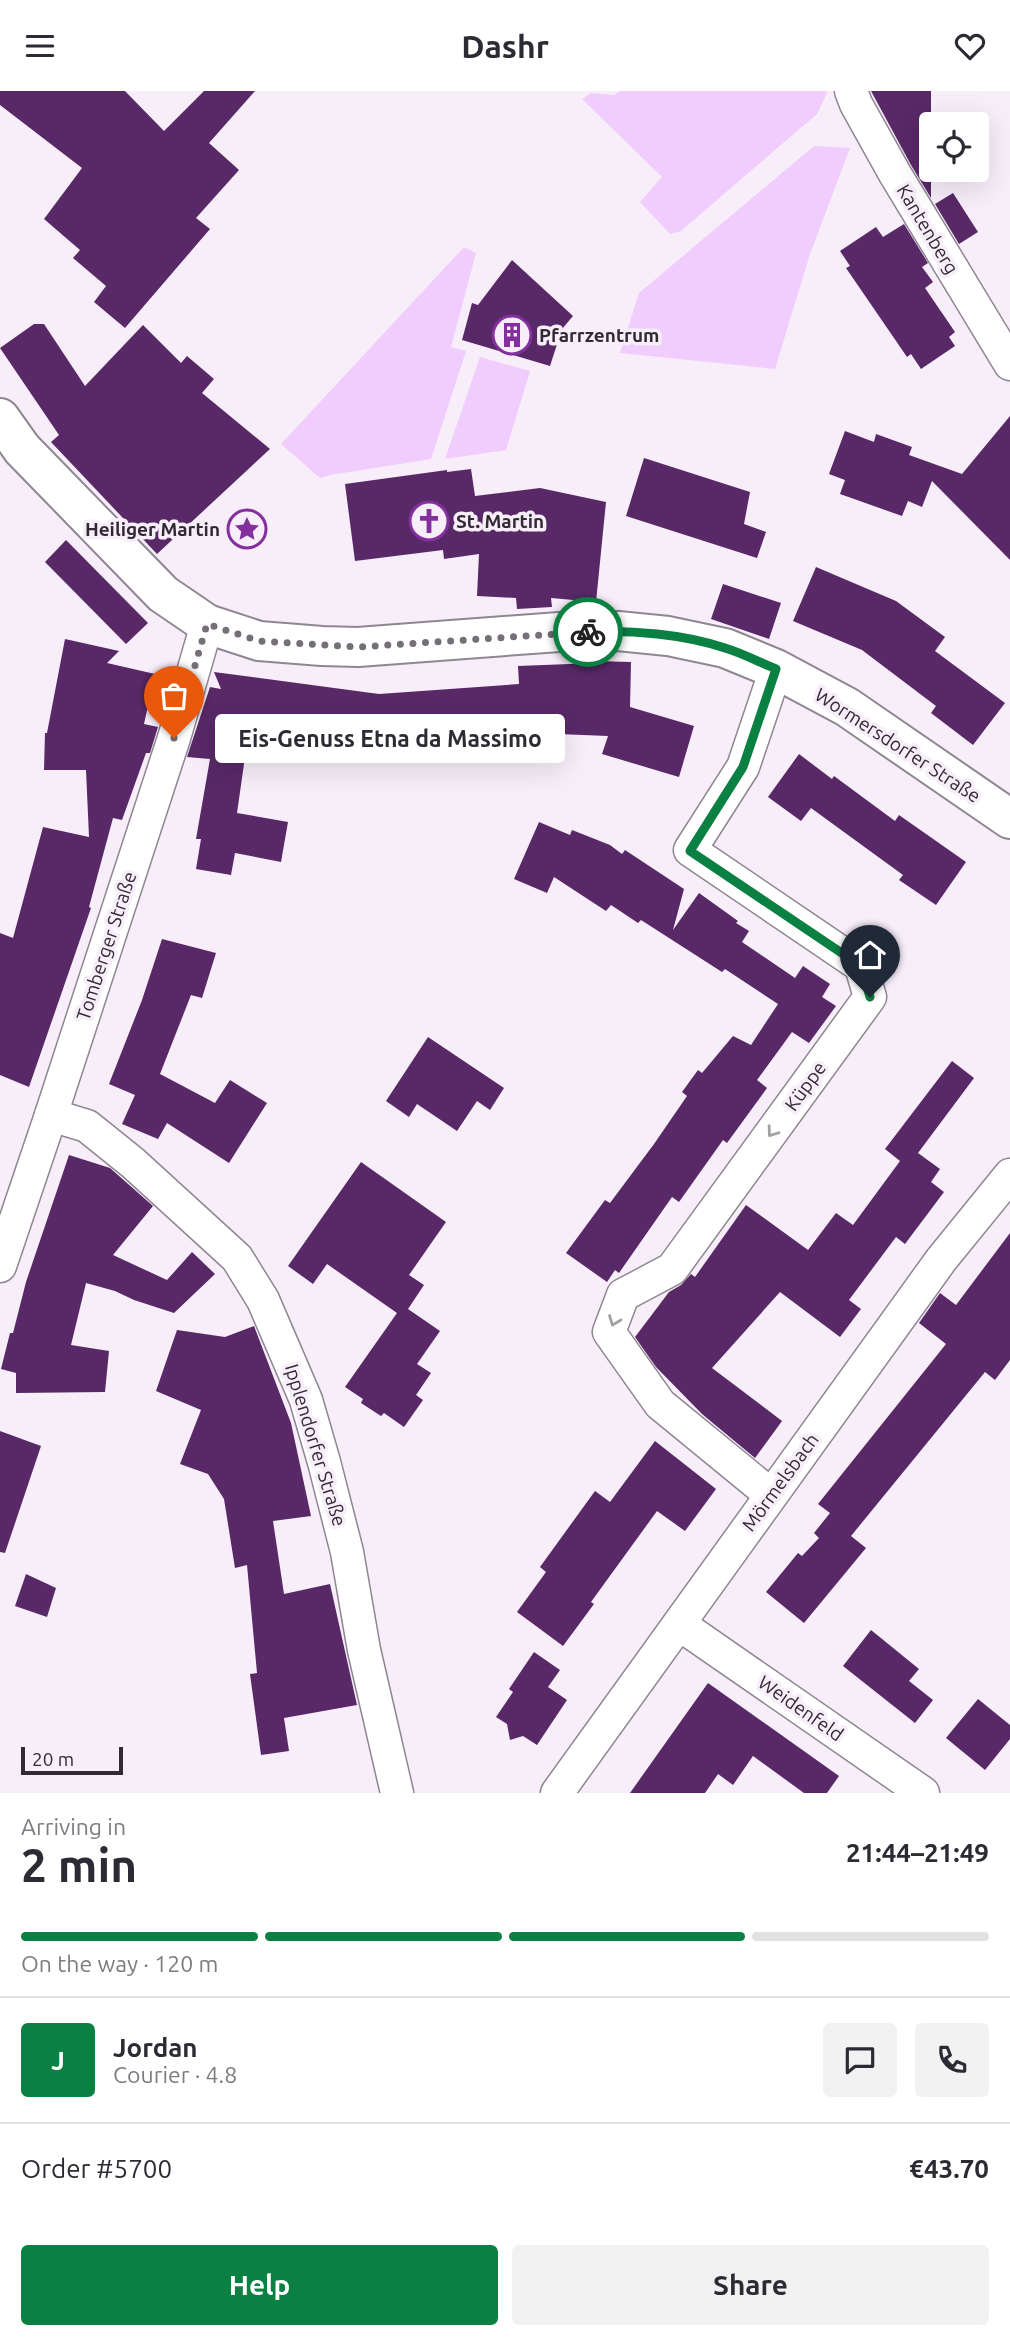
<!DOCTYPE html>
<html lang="en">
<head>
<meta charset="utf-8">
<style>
	body { margin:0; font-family:Ubuntu,sans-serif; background:#f2f2f3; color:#2b2b33; height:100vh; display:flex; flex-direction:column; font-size:26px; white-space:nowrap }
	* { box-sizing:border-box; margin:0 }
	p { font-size:23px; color:#7c7c81 }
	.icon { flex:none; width:38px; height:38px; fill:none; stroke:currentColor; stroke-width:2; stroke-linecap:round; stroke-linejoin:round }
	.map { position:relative; height:1702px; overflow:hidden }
	.drawer { display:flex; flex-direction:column; background:#fff; flex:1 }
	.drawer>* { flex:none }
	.fabs { position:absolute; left:919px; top:21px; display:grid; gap:14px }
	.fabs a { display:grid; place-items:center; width:70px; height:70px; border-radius:7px; background:#fff; box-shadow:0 7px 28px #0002; font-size:35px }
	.scale { position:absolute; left:21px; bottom:18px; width:102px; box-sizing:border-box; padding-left:7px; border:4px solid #2f2b30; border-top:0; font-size:19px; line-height:24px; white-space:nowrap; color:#2f2b30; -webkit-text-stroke:5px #f7eefa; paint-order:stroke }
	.pin { position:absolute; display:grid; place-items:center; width:60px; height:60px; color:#fff; margin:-72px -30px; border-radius:50% 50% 50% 0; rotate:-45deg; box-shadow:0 0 7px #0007 }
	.pin .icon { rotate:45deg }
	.courier { position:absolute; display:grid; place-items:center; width:70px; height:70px; margin:-35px; border:5px solid #0b8043; border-radius:50%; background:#fff; color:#222; box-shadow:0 2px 9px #0007 }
	.bubble { position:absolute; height:49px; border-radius:7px; background:#fff; box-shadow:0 7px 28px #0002; font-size:23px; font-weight:700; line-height:49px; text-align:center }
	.head em { font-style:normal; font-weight:700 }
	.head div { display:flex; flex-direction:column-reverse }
	.head { display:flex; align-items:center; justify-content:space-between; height:119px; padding:0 21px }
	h1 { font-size:46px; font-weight:700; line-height:52px }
	.bar { display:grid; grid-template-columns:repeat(4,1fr); gap:10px 7px; align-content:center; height:84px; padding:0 21px }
	.bar i { height:9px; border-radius:5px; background:#e1e1e2 }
	.bar .current { background:#0b8043 }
	.bar p { grid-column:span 4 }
	.line { display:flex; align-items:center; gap:18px; padding:0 21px; border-top:2px solid #e1e1e2 }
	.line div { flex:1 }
	.round { display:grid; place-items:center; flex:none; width:74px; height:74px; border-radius:7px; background:#f2f2f3 }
	.cta { display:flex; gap:14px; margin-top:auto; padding:14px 21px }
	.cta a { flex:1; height:80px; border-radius:7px; background:#0b8043; color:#fff; font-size:28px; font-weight:700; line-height:80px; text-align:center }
	.cta a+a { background:#f2f2f3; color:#2b2b33 }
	header { display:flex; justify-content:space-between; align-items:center; height:91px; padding:0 21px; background:#fff; font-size:32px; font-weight:700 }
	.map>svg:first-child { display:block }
	.green { fill:#f1cdfd }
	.building { fill:#582867 }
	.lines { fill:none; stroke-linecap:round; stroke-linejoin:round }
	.street-casing { stroke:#8e8691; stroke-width:35 }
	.secondary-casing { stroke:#8e8691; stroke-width:42 }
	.street { stroke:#fff; stroke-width:32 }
	.secondary { stroke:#fff; stroke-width:38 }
	.oneway { stroke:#a1a0a2 }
	.done { stroke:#756f77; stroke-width:7; stroke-dasharray:0 12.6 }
	.route { stroke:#0b8043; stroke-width:9 }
	.labels { text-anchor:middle; stroke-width:7; stroke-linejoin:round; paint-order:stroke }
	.street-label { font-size:19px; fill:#2f2b30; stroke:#f7eefa }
	.poi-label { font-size:19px; font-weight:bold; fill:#2f2b30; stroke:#f7eefa; text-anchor:start }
</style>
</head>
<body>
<header><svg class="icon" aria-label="menu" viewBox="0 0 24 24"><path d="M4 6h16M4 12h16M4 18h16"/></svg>Dashr<svg class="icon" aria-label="heart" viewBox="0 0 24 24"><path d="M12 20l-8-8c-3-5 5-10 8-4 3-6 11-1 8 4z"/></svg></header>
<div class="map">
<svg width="1010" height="1702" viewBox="0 0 1010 1702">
	<rect width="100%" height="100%" fill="#f7eefa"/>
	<g class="green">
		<path d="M620 0H827V2L817 23 681 140 670 143 640 111 662 86 582 8 591 2 614 4Z"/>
		<path d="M814 55 850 57 810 163 775 278 620 262 639 202Z"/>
		<path d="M464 156 476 162 451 256 466 260 431 368 330 384 320 387 281 353Z"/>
		<path d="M480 266 530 280 506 359 445 368Z"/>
	</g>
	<g class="building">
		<path d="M0 0H125L164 40 204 0H255L209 52 239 79 196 127 210 138 125 237 94 211 106 195 73 167 80 159 44 128 82 77 0 14Z"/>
		<path d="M871 0H931V107L911 74Z"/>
		<path d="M953 102 978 141 959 153 935 113Z"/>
		<path d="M904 133 928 172 922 176 933 191 925 197 955 241 949 246 955 255 921 278 911 263 907 266 846 177 850 175 840 160 876 136 883 146Z"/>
		<path d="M512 169 573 225 562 238 550 275 462 249 472 212 478 214Z"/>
		<path d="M34 233H44L85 295 143 234 181 272 187 265 214 288 202 302 270 358 157 463 51 351 59 344 0 257Z"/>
		<path d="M1010 325V469L932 390 922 416 908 410 902 425 840 403 845 389 829 383 845 340 874 351 876 343 912 356 909 364 962 383Z"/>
		<path d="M644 367 750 401 744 433 766 441 757 467 626 425Z"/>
		<path d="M471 378 475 405 540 397 606 411 596 511 551 507 552 516 517 518 516 507 477 505 479 463 444 468 443 459 355 470 345 393 447 379V381Z"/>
		<path d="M66 449 148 532 126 553 45 471Z"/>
		<path d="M816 476 896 510 945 546 935 560 1005 612 973 654 931 622 936 615 862 559 793 530Z"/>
		<path d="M723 493 781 512 769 548 711 528Z"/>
		<path d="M65 548 119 560 107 572 155 583 144 633 158 636 150 662H146L122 729 113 727 89 816 91 817 29 996 0 984V842L13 847 43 736 89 746 86 679H44L45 642H47Z"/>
		<path d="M595 570 631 571 630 616 694 635 679 686 602 663 608 645 506 641 504 647 403 656 357 651V649L301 641V645L249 638 237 722 288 731 281 771 235 762 231 784 196 778 201 748H196L210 668 187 666 210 596 221 598 214 581 379 603 519 593 518 575 595 572Z"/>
		<path d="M799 663 832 688 834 685 895 730 899 724 966 771 936 814 899 789 903 784 811 717 801 730 768 706Z"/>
		<path d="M539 731 570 744 572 739 610 754 622 763 625 759 684 798 673 839 699 802 738 830 736 832 749 840 742 851 795 887 803 875 830 893 822 906 836 915 809 952 792 941 757 989 767 997 727 1052 723 1049 679 1111 672 1106 619 1182 615 1179 607 1191 566 1162 605 1109 610 1112 654 1053 687 1005 682 1001 698 979 702 982 733 945 751 954 778 913 725 878 722 881 641 829 638 832 611 814 606 820 554 786 547 802 514 788Z"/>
		<path d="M162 848 216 862 202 907 191 904 160 983 215 1012 230 989 267 1012 229 1072 167 1032 158 1048 122 1033 135 1004 109 993 142 909Z"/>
		<path d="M428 946 504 997 490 1019 477 1010 457 1040 417 1013 409 1026 386 1010Z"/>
		<path d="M952 970 974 987 918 1062 940 1078 931 1091 944 1101 905 1153 896 1146 849 1209 861 1218 840 1246 780 1201 712 1277 782 1330 755 1367 702 1323 656 1276 635 1246 669 1201 681 1194 691 1183 695 1186 746 1114 808 1159 836 1122 853 1134 900 1070 885 1058Z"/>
		<path d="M69 1064 110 1077 153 1115 113 1164 167 1189 192 1161 215 1183 174 1222 134 1209 115 1200 86 1192 71 1254 109 1260 105 1301 16 1302V1282L1 1278 10 1242H13L26 1191Z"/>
		<path d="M361 1071 446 1131 409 1184 424 1194 408 1218 440 1240 417 1273 431 1282 416 1304 423 1309 404 1336 384 1322 381 1325 361 1312 363 1308 345 1296 397 1222 327 1173 313 1193 288 1175Z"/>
		<path d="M1010 1142V1269L995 1289 985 1281 851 1445 866 1457 804 1532 766 1501 798 1462 802 1465 819 1447 814 1442 830 1422 818 1413 946 1253 919 1232 940 1202 956 1214Z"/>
		<path d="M254 1235 291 1332 311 1425 273 1430 284 1503 330 1493 357 1614 284 1627 289 1660 261 1664 250 1583 257 1582 247 1474 235 1477 224 1408 208 1383 180 1373 201 1319 156 1300 177 1239 225 1246Z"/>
		<path d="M0 1340 41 1355 5 1462 0 1461Z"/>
		<path d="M655 1350 716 1398 685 1440 657 1420 591 1511 594 1513 563 1555 517 1521 546 1481 540 1476 595 1400 610 1411Z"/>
		<path d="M26 1483 56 1497 47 1526 15 1515Z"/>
		<path d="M871 1539 919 1578 909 1590 933 1609 915 1632 843 1575Z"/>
		<path d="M534 1561 560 1579 548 1596 567 1609 537 1654 523 1645 510 1649 507 1633 496 1626 513 1601 509 1598Z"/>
		<path d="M708 1592 839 1685 827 1702H804L753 1665 733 1694 718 1683 705 1702H630Z"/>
		<path d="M978 1608 1010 1634V1648L985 1679 946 1647Z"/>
	</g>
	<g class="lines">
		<defs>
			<g id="street">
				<path d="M851 0 856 13 895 83 1010 273"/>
				<path d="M51 1024 87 1035 133 1072 237 1167 263 1209 306 1309 324 1371 347 1461 364 1559 397 1702"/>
				<path d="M0 1175 51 1024 174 647 207 533"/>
				<path d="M771 1404 660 1313 609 1241 623 1204 672 1178 870 906 861 875 690 759 743 676 776 578"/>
				<path d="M679 1533 923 1702"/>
				<path d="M557 1702 941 1169 1010 1084"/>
			</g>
			<path id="secondary" d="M0 327 22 358 163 503 207 533 259 550 322 555 358 556 559 541 618 540 668 545 725 557 776 578 847 616 1010 728"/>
		</defs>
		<use href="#street" class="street-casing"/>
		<use href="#secondary" class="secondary-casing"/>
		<use href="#street" class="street"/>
		<use href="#secondary" class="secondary"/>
	</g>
	<defs><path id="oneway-chevron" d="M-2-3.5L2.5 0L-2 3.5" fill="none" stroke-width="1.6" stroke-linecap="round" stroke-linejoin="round" transform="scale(1.75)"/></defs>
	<g class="oneway">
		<use href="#oneway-chevron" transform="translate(772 1041) rotate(126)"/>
		<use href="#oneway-chevron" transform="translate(614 1230) rotate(111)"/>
	</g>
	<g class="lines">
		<path class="done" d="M174 647 207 533 259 550 358 556 588 541"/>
		<path class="route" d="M588 541C632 539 683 543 725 557 742 562 759 571 776 578L743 676 690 760 861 875 870 906"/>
	</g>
	<defs>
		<symbol id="building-ring" viewBox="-11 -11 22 22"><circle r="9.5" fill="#f7eefa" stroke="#832f9d" stroke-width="1.5"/><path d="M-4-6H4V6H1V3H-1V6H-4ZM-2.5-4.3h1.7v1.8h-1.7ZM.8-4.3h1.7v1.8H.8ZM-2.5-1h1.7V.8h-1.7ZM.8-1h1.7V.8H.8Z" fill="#832f9d"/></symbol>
		<symbol id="church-ring" viewBox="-11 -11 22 22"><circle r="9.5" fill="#f7eefa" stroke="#832f9d" stroke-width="1.5"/><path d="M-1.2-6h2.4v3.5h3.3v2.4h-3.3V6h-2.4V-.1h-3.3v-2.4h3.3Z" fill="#832f9d"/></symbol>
		<symbol id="sight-ring" viewBox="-11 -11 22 22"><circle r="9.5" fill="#f7eefa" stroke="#832f9d" stroke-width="1.5"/><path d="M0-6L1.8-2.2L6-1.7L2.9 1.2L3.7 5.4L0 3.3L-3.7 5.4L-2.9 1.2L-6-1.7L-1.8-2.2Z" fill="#832f9d"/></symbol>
	</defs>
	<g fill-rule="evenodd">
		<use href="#building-ring" x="490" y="222" width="44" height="44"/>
		<use href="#church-ring" x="407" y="408" width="44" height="44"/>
		<use href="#sight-ring" x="225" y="416" width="44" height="44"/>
	</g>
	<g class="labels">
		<g class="street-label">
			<text transform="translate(928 138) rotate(59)" y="7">Kantenberg</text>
			<text transform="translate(898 654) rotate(33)" y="7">Wormersdorfer Straße</text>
			<text transform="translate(106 855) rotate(-72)" y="7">Tomberger Straße</text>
			<text transform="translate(805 995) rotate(-54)" y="7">Küppe</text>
			<text transform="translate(316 1354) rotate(73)" y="7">Ipplendorfer Straße</text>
			<text transform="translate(780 1391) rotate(-54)" y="7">Mörmelsbach</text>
			<text transform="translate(801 1617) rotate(35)" y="7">Weidenfeld</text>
		</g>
		<g class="poi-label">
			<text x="539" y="251">Pfarrzentrum</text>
			<text x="456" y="437">St. Martin</text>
			<text x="220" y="445" text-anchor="end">Heiliger Martin</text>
		</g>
	</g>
</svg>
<div class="fabs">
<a><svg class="icon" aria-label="locate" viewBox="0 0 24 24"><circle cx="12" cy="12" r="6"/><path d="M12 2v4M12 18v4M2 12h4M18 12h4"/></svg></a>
</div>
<div class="scale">20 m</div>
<div class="pin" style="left:174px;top:647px;background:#ea580c"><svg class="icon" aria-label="bag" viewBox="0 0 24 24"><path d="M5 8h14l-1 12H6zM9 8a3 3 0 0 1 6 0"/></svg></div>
<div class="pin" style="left:870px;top:906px;background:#1f2937"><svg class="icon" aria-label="home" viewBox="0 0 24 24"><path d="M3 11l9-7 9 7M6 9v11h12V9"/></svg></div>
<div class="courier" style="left:588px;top:541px"><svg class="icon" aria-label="bike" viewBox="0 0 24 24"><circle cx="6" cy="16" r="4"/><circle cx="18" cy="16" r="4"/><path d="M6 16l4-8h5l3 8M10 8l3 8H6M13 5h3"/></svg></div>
<div class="bubble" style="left:215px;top:623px;width:350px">Eis-Genuss Etna da Massimo</div>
</div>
<section class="drawer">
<div class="head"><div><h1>2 min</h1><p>Arriving in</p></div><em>21:44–21:49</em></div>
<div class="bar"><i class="current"></i><i class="current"></i><i class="current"></i><i></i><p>On the way · 120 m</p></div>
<div class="line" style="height:126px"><b class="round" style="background:#0b8043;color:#fff">J</b><div><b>Jordan</b><p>Courier · 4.8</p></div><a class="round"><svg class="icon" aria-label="chat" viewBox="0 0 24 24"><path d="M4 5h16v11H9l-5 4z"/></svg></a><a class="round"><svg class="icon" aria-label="phone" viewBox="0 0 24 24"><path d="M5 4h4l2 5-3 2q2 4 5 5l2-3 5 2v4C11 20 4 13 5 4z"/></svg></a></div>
<div class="line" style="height:91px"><div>Order #5700</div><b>€43.70</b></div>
<div class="cta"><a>Help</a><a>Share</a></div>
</section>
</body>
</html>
